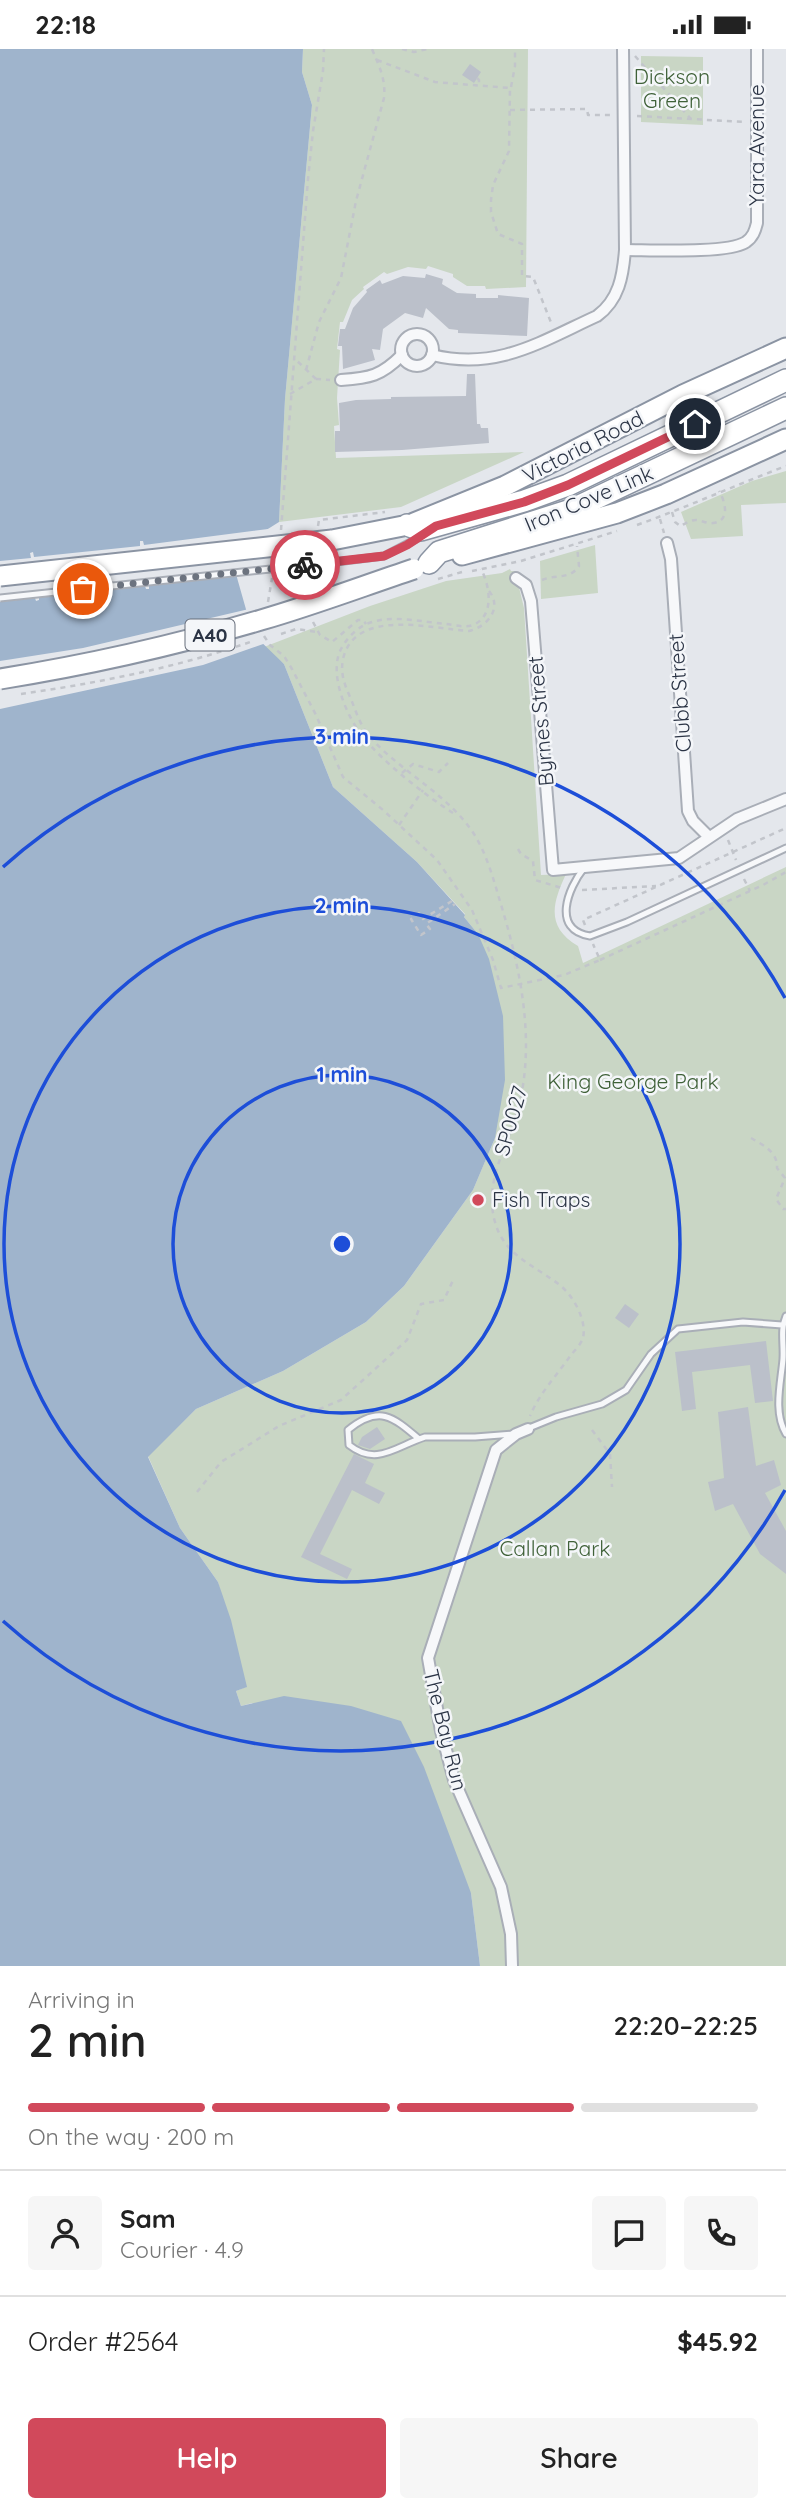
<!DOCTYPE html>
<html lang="en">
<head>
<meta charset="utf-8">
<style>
	body { margin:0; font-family:Quicksand,sans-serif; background:#f6f6f6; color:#222; height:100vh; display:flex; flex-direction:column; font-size:26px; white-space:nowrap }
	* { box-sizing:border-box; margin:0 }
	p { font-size:23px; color:#767676 }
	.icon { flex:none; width:38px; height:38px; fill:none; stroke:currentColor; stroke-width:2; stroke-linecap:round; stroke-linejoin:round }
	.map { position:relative; height:1917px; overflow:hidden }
	.drawer { display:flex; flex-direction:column; background:#fff; flex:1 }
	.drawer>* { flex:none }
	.pin { position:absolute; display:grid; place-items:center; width:60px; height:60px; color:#fff; margin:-30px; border:4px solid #fff; border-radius:50%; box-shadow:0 2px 7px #0007 }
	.courier { position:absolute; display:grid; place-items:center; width:70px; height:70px; margin:-35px; border:5px solid #d1495b; border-radius:50%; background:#fff; color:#222; box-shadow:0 2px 9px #0007 }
	.summary em { font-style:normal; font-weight:600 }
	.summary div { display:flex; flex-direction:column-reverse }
	.summary { display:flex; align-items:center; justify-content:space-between; height:119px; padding:0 28px }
	h1 { font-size:46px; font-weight:600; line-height:52px }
	.bar { display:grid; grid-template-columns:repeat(4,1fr); gap:10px 7px; align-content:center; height:84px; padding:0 28px }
	.bar i { height:9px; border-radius:5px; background:#e0e0e0 }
	.bar .current { background:#d1495b }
	.bar p { grid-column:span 4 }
	.line { display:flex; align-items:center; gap:18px; padding:0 28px; border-top:2px solid #e0e0e0 }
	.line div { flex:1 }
	.round { display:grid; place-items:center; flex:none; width:74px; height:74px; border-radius:7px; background:#f6f6f6 }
	.action { display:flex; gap:14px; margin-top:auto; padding:14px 28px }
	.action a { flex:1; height:80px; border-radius:7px; background:#d1495b; color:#fff; font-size:28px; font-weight:600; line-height:80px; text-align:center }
	.action a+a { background:#f6f6f6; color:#222 }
	.status { display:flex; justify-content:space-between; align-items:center; height:49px; padding:0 35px; background:#fff; direction:ltr }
	.status svg { height:19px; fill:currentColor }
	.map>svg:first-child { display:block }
	.green { fill:#c9d6c5 }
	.water { fill:#9fb4cc }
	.pier { fill:#e4e7ec }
	.building { fill:#bbc0ca }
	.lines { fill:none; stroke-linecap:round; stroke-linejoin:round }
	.service-casing { stroke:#a9aeb7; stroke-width:9 }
	.minor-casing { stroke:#a9aeb7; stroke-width:14 }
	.trunk-casing { stroke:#8b94a3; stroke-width:23 }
	.motorway-casing { stroke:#8b94a3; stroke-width:24 }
	.path { stroke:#c2c5cb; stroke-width:2.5; stroke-dasharray:5 5; stroke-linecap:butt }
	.service { stroke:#f7f8fa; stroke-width:5 }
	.minor { stroke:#f7f8fa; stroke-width:10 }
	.trunk { stroke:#fff; stroke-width:19 }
	.motorway { stroke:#fff; stroke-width:21 }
	.service-bridge-casing { stroke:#a9aeb7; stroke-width:9; stroke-linecap:butt }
	.trunk-bridge-casing { stroke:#8b94a3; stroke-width:23; stroke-linecap:butt }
	.path-bridge { stroke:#c2c5cb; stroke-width:2.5; stroke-dasharray:5 5; stroke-linecap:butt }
	.service-bridge { stroke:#f7f8fa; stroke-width:5 }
	.trunk-bridge { stroke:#fff; stroke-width:19 }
	.done { stroke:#6c737f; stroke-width:7; stroke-dasharray:0 12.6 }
	.route { stroke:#d1495b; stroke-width:9 }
	.ring { fill:none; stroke:#1d4ed8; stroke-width:3.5 }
	.poi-dot { fill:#d1495b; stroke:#f4f6f9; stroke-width:2.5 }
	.labels { text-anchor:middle; stroke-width:5; stroke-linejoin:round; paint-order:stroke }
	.shield { fill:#f4f6f9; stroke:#676e7b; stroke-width:2 }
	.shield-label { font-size:19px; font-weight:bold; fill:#2b3445 }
	.park-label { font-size:21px; fill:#3f6138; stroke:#f4f6f9 }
	.street-label { font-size:21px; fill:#2b3445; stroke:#f4f6f9 }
	.poi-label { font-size:21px; fill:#2b3445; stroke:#f4f6f9; text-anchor:start }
	.centre { fill:#1d4ed8; stroke:#f4f6f9; stroke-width:3.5 }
	.ring-label { font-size:21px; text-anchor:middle; font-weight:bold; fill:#1d4ed8; stroke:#f4f6f9; stroke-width:5; stroke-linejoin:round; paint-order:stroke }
</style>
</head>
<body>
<div class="status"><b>22:18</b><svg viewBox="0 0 49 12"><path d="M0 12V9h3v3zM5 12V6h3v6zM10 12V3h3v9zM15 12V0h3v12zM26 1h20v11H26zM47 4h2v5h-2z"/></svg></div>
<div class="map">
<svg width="786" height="1917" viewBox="0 0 786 1917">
	<rect width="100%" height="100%" fill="#e4e7ec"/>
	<g class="green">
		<path d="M303 0H528L526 238 486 240 485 237H467L453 228V225L428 217 426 220 408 218 387 225 384 223 363 238 364 240 352 251 343 273H340L337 300 340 301 337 349 339 376 334 377 336 409 524 403 401 458 279 473 285 350 312 56 302 23Z"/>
		<path d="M641 7 703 8V76L641 73Z"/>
		<path d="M786 422V454L741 456 743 487 691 490 681 463 752 432Z"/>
		<path d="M595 496 598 544 541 550 540 512Z"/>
		<path d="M510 520 511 522H515L524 559 541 826 566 825C552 855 546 878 578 897L583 914 786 818V1917H480L471 1844 252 1654 241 1657 236 1642 246 1638 218 1533 180 1479 148 1407 196 1360 283 1322 366 1273 404 1237 473 1141 495 1089 478 885 464 868 465 865 417 813 333 738 284 615 264 598 370 557 446 532 502 524Z"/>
	</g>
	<path class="water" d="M0 0H303L302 23 312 56 285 350 279 473 230 504 253 585 284 615 333 738 417 813 465 866 464 868 478 885 489 910 503 967 505 1031 495 1089 473 1141 404 1237 366 1273 283 1322 196 1360 148 1408 180 1479 218 1533 231 1571 247 1638 236 1642 241 1657 284 1647 351 1657 401 1672 424 1718 471 1844 480 1917H0Z"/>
	<g class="pier">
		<path d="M276 479 234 506 240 527 149 536V540H146L145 537 39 548V551L36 552 35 549 0 553V512L31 509 30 504 33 503 34 508 140 497V492H143L144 496Z"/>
		<path d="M249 560 256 584 266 594 203 616 0 660V612L83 599Z"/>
	</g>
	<g class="building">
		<path d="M470 15 481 23 474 34 462 26Z"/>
		<path d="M426 225 443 230 442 235 457 244 476 245V249H498V246L529 249 527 287 458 284V281L449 280 426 259 423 269 405 264 383 280 380 301 372 300 375 311 343 320 342 297H338L340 280H345L353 259 367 243 366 241 380 231 382 235 403 227 425 229Z"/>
		<path d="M467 325H475L477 375H480L481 379H488L489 394 402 401 335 403V382H340L339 354 356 351 391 350V348L466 347Z"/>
		<path d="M625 1255 639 1265 629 1279 615 1269Z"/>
		<path d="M766 1292 773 1352 755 1354 750 1316 692 1323 696 1360 682 1362 675 1303Z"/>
		<path d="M748 1358 756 1417 774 1411 781 1436 765 1444 786 1482V1525L760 1505 733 1455 715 1462 708 1433 724 1429 718 1363Z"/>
		<path d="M377 1378 385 1390 370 1400 358 1396 362 1388Z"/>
		<path d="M354 1405 374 1415 365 1434 385 1444 379 1455 352 1441 320 1505 352 1520 347 1530 301 1508Z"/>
	</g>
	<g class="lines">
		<defs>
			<g id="service">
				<path d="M336 513 384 507 422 487"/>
				<path d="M584 819C568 839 551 881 590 887L627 873 786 799"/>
				<path d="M786 1267C780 1281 784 1295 783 1310 781 1334 773 1363 786 1385"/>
				<path d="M529 1379 556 1368 602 1355 626 1341 651 1305 678 1280 743 1273 782 1276"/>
				<path d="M419 1390C392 1367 379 1356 348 1381L349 1396C377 1418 396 1397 425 1388H475L513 1385"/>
			</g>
			<g id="minor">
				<path d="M625 201C650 201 728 205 746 193 753 188 755 182 757 174V0"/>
				<circle cx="417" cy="301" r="16"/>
				<path d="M432 306C497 322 540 293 597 267 619 251 623 227 625 201L623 0"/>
				<path d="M341 331C370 329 381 327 402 306"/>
				<path d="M667 494 671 510 688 762 693 772 709 788"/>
				<path d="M516 529 526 536 531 552 553 821 679 809 737 770 786 750"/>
				<path d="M512 1917 511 1885 501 1838 454 1731 441 1682 428 1609 496 1401 516 1385 528 1380"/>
			</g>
			<g id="trunk">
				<path d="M414 474 505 437 683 346 786 299"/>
				<path d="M462 506 617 464 666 445 786 390"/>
			</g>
			<g id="motorway">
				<path d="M407 476 421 481 524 452 568 436 786 331"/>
				<path d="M429 514 439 503 571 461 786 359"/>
			</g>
		</defs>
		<use href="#service" class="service-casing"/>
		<use href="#minor" class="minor-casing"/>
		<use href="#trunk" class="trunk-casing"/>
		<use href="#motorway" class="motorway-casing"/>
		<g class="path">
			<path d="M402 0 414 3 428 0"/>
			<path d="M635 7 691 70"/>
			<path d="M377 11 435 33 510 39 509 102 493 136 491 151V163L498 185 522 195V227L533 228 552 276"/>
			<path d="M477 29 479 31V37"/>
			<path d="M511 38 515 17V0"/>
			<path d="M510 61 587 60 588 66H613"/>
			<path d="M637 67 745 73"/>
			<path d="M306 321 319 273 341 229 356 152 384 49C386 30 379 17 372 0"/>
			<path d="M316 330 330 331"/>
			<path d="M290 345 316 330 294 309"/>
			<path d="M672 463 675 473 680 477C685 475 690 471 696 471 701 471 707 475 713 474 731 472 725 452 719 442"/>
			<path d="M660 470 664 484"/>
			<path d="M637 476C687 458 736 436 786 417"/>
			<path d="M318 477 319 471 385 463"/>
			<path d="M281 481 308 130 313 82 323 22 324 0"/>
			<path d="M472 522 521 512 617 482"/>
			<path d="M438 530 462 523"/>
			<path d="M542 531C556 525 570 531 579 517L577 497"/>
			<path d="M307 539 309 525"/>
			<path d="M489 542C503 559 487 578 469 582 432 580 355 558 343 610 340 625 345 637 351 650 356 663 361 678 370 688 401 723 448 745 474 785 486 804 493 828 499 849 519 914 536 988 519 1056 509 1096 483 1131 495 1173 504 1207 536 1217 561 1237 574 1248 587 1272 583 1289 581 1295 575 1301 571 1306 557 1326 539 1345 530 1367"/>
			<path d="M268 553 272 529"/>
			<path d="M313 573 320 586 332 593 358 571H363L366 575"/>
			<path d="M281 585 296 580 317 583"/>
			<path d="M264 587 270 596 284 607 292 620 316 666 343 728 383 761 437 811 472 861 493 911 501 939 564 926 600 911 593 895"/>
			<path d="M402 724 413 715 439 723 448 714"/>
			<path d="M453 764C425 746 384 714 363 688 347 668 328 625 341 600 348 587 359 577 372 573 395 566 423 573 446 575 455 576 465 579 473 576 495 567 490 537 481 520"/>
			<path d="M399 776 423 741"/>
			<path d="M728 791 736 811"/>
			<path d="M518 800 521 805 533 812 535 831 562 839"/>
			<path d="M744 830 750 842"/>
			<path d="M582 841 656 837"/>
			<path d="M452 852 423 870 419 864 411 870 421 886 430 880 426 875 455 855"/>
			<path d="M585 876 583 871 786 779"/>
			<path d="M600 911 763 836 786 823"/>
			<path d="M751 1089C763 1096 778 1103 777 1119L785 1129 776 1150 783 1160H786"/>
			<path d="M592 1381 610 1405 612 1438"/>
			<path d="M197 1443 221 1413 279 1377 341 1351 407 1291 421 1255 444 1251 454 1229"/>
		</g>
		<use href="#service" class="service"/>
		<use href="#minor" class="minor"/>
		<use href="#trunk" class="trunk"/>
		<use href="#motorway" class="motorway"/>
		<defs>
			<path id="service-bridge" d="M0 549 336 513"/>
			<g id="trunk-bridge">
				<path d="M0 527 332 491 403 477"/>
				<path d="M0 630C88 616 176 596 261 571 313 556 363 537 414 520"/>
			</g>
		</defs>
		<use href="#service-bridge" class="service-bridge-casing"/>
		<use href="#trunk-bridge" class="trunk-bridge-casing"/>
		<path class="path-bridge" d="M21 645C98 634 179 618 253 592"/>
		<use href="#service-bridge" class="service-bridge"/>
		<use href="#trunk-bridge" class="trunk-bridge"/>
	</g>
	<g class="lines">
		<path class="done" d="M83 540 305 516"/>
		<path class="route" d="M305 516 384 507 407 496 436 477 524 453 568 436 695 375"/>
	</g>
	<g class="ring">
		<circle cx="342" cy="1195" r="169"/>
		<circle cx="342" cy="1195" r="338"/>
		<path d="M785 1441A507 507 0 0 1 3 1572M3 818A507 507 0 0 1 785 949"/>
	</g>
	<circle class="poi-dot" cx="478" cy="1151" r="7"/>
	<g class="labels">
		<rect class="shield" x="185.5" y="570.5" width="49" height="31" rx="5"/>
		<g class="shield-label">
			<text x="210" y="593">A40</text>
		</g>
		<g class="park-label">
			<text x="672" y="35">Dickson<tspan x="672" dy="24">Green</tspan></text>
			<text x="633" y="1040">King George Park</text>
			<text x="555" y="1507">Callan Park</text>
		</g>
		<g class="street-label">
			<text transform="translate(757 96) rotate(-90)" y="7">Yara Avenue</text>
			<text transform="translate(583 398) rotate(-27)" y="7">Victoria Road</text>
			<text transform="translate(589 450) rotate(-23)" y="7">Iron Cove Link</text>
			<text transform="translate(680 644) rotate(-94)" y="7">Clubb Street</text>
			<text transform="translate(541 672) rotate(-95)" y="7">Byrnes Street</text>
			<text transform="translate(511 1072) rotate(-74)" y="7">SP0027</text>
			<text transform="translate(445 1681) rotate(76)" y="7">The Bay Run</text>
		</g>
		<g class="poi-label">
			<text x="492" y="1158">Fish Traps</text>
		</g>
	</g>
	<circle cx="342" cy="1195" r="10" class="centre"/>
	<g class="ring-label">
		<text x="342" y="695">3 min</text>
		<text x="342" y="864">2 min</text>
		<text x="342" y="1033">1 min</text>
	</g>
</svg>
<div class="pin" style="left:83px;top:540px;background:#ea580c"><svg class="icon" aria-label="bag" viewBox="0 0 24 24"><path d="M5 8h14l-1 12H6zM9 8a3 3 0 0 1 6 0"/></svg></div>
<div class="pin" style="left:695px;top:375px;background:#1f2937"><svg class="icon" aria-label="home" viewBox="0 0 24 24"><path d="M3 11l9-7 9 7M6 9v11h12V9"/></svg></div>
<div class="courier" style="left:305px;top:516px"><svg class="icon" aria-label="bike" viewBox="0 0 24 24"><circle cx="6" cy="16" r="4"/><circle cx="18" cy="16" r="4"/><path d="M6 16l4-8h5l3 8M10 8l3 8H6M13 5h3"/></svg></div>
</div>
<section class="drawer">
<div class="summary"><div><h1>2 min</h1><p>Arriving in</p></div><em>22:20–22:25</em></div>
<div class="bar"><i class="current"></i><i class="current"></i><i class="current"></i><i></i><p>On the way · 200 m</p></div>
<div class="line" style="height:126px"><a class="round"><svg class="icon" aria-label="person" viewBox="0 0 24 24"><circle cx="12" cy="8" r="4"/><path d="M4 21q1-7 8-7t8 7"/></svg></a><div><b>Sam</b><p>Courier · 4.9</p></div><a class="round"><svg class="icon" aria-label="chat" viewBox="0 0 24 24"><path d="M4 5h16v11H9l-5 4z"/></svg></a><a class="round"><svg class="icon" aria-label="phone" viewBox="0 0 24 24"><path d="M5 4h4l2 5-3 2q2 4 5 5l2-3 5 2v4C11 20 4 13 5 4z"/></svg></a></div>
<div class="line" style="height:91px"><div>Order #2564</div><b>$45.92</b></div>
<div class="action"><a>Help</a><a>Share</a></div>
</section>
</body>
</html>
